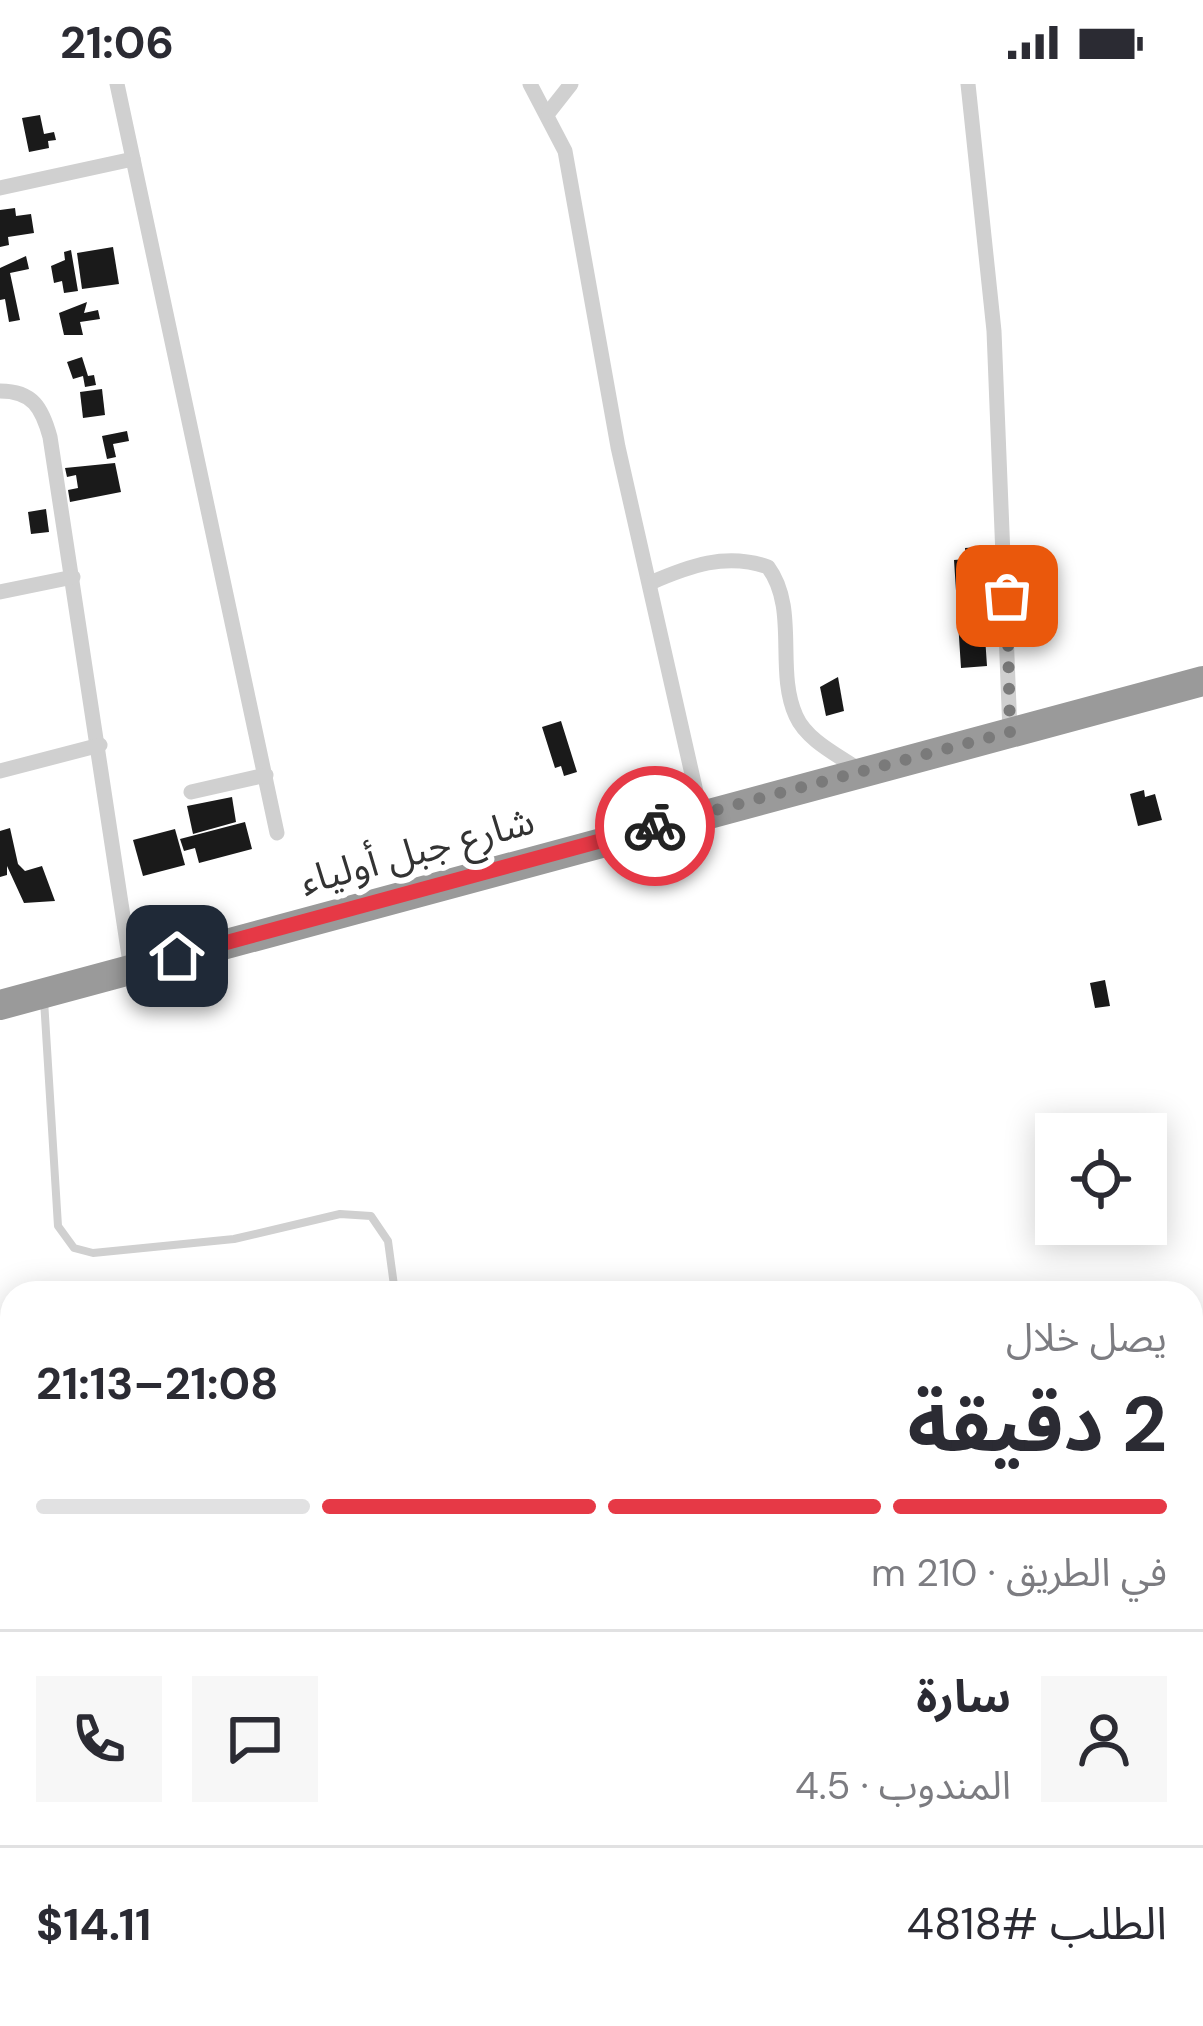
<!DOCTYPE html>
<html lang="ar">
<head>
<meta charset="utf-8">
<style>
	body { margin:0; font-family:"DM Sans","Noto Sans Arabic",sans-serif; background:#f7f7f7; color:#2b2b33; direction:rtl; height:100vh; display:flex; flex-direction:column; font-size:45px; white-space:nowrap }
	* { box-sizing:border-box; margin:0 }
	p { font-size:39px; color:#7c7c81 }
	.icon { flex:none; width:66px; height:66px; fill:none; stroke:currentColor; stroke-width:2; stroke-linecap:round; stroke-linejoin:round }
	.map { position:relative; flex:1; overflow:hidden; direction:ltr }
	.drawer { position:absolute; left:0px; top:1197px; width:1203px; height:747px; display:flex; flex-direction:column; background:#fff; border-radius:36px 36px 0 0; box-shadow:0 6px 30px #0003; direction:rtl }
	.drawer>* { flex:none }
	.fabs { position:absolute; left:1035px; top:1029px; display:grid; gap:24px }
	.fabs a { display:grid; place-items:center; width:132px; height:132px; border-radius:0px; background:#fff; box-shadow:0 6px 30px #0003; font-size:60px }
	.pin { position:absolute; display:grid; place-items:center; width:102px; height:102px; color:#fff; margin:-51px; border-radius:24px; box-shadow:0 6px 18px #0006 }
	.courier { position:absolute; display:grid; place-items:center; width:120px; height:120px; margin:-60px; border:9px solid #e63946; border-radius:50%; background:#fff; color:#222; box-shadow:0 3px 15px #0007 }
	.headline em { font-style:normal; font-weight:700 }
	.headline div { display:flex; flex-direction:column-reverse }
	.headline { display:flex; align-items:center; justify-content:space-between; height:204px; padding:0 36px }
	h1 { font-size:78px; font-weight:700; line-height:90px }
	.bar { display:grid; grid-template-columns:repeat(4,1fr); gap:18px 12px; align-content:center; height:144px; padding:0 36px }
	.bar i { height:15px; border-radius:9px; background:#e1e1e2 }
	.bar .current { background:#e63946 }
	.bar p { grid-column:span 4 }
	.line { display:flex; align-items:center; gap:30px; padding:0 36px; border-top:3px solid #e1e1e2 }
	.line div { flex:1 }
	.round { display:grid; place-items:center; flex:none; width:126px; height:126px; border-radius:0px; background:#f7f7f7 }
	.status { display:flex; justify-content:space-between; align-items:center; height:84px; padding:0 60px; background:#fff; direction:ltr }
	.status svg { height:33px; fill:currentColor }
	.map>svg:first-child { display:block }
	.building { fill:#1a1a1a }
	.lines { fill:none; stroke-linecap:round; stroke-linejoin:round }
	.lane { stroke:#d0d0d0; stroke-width:8 }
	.street { stroke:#d0d0d0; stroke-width:15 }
	.highway { stroke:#9a9a9a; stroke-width:30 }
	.done { stroke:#7a7a7a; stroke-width:12; stroke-dasharray:0 21.6 }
	.route { stroke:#e63946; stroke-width:15 }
	.labels { text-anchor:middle; stroke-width:12; stroke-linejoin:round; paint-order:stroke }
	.street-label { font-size:39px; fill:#333; stroke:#fff }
</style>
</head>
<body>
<div class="status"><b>21:06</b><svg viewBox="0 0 49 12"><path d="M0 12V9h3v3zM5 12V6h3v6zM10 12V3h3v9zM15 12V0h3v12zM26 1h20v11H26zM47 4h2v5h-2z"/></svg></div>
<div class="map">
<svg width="1203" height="1942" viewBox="0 0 1203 1942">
	<rect width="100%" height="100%" fill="#fff"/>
	<g class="building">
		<path d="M40 31 44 50 54 48 56 56 48 57 49 64 29 68 22 34Z"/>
		<path d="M15 124 16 132 31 130 34 149 8 153 9 161 0 163V126Z"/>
		<path d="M113 163 119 200 82 205 77 169Z"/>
		<path d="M71 166 78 207 64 209 62 197 54 199 51 182 65 176 64 168Z"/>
		<path d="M26 172 29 185 10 189 20 236 9 238 5 215 0 216V184Z"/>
		<path d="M87 218 84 229 98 226 100 235 80 238 83 251H64L59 229Z"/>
		<path d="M82 273 88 292 94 291 96 301 85 303 83 292 73 295 67 278Z"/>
		<path d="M102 305 105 331 83 334 80 308Z"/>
		<path d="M127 347 129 357 113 360 116 373 107 375 102 352Z"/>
		<path d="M115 379 121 408 70 418 68 406 78 404 76 391 67 393 65 384Z"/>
		<path d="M46 425 49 448 31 450 28 428Z"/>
		<path d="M979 463 987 582 961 584 954 476 966 475 965 464Z"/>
		<path d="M838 593 844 627 826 632 820 603Z"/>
		<path d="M561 637 577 688 564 692 561 682 555 684 542 643Z"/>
		<path d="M1144 706 1145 713 1155 710 1162 736 1138 742 1130 710Z"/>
		<path d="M232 713 236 738 193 750 187 722Z"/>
		<path d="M245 738 252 765 199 779 195 764 184 767 180 755Z"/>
		<path d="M10 744 18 780 25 787 42 782 55 817 24 819 7 782V791L0 793V747Z"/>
		<path d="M175 745 185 781 143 792 133 756Z"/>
		<path d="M1105 896 1110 922 1095 924 1090 899Z"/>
	</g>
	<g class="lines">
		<path class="lane" d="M44 916 58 1142 74 1164 93 1169 234 1155 340 1130 371 1132 388 1157 395 1209"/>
		<g class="street">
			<path d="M117 0 277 749"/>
			<path d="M530 0 565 67 618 363 701 730"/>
			<path d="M968 0 994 247 1010 648"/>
			<path d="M549 28 571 0"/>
			<path d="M0 104 133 75"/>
			<path d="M0 307C33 307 42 324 50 353L131 885"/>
			<path d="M650 499C689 482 726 468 768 483 799 525 775 586 796 632 807 657 840 672 861 687"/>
			<path d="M0 508 73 493"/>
			<path d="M0 687 100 661"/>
			<path d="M191 708 266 691"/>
		</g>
		<path class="highway" d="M0 921 1203 597"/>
	</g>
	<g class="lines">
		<path class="done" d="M655 742 1010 648 1007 512"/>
		<path class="route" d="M177 872 655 742"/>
	</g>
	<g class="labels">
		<g class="street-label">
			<text transform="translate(417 766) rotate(-15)" y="14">شارع جبل أولياء</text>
		</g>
	</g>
</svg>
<div class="fabs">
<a><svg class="icon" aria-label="locate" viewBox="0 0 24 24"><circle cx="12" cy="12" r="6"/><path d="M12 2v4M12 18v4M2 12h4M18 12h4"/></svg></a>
</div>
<div class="pin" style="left:1007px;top:512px;background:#ea580c"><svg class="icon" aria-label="bag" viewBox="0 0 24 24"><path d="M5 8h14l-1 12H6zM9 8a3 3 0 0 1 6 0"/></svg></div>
<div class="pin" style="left:177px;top:872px;background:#1f2937"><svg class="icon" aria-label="home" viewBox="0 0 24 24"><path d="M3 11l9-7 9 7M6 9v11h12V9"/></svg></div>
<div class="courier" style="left:655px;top:742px"><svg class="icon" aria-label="bike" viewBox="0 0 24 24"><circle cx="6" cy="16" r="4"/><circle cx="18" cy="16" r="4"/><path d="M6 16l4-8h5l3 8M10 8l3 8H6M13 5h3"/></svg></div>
<section class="drawer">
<div class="headline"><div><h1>2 دقيقة</h1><p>يصل خلال</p></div><em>21:08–21:13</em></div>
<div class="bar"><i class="current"></i><i class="current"></i><i class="current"></i><i></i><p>في الطريق · 210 m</p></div>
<div class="line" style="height:216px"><a class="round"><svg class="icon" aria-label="person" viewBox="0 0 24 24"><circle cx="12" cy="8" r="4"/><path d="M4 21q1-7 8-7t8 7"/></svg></a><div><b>سارة</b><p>المندوب · 4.5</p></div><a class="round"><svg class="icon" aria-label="chat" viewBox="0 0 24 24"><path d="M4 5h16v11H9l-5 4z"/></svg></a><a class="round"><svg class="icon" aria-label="phone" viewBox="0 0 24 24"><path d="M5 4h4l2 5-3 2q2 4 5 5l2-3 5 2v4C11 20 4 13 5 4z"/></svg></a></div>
<div class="line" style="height:156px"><div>الطلب #4818</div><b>$14.11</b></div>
</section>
</div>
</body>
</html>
